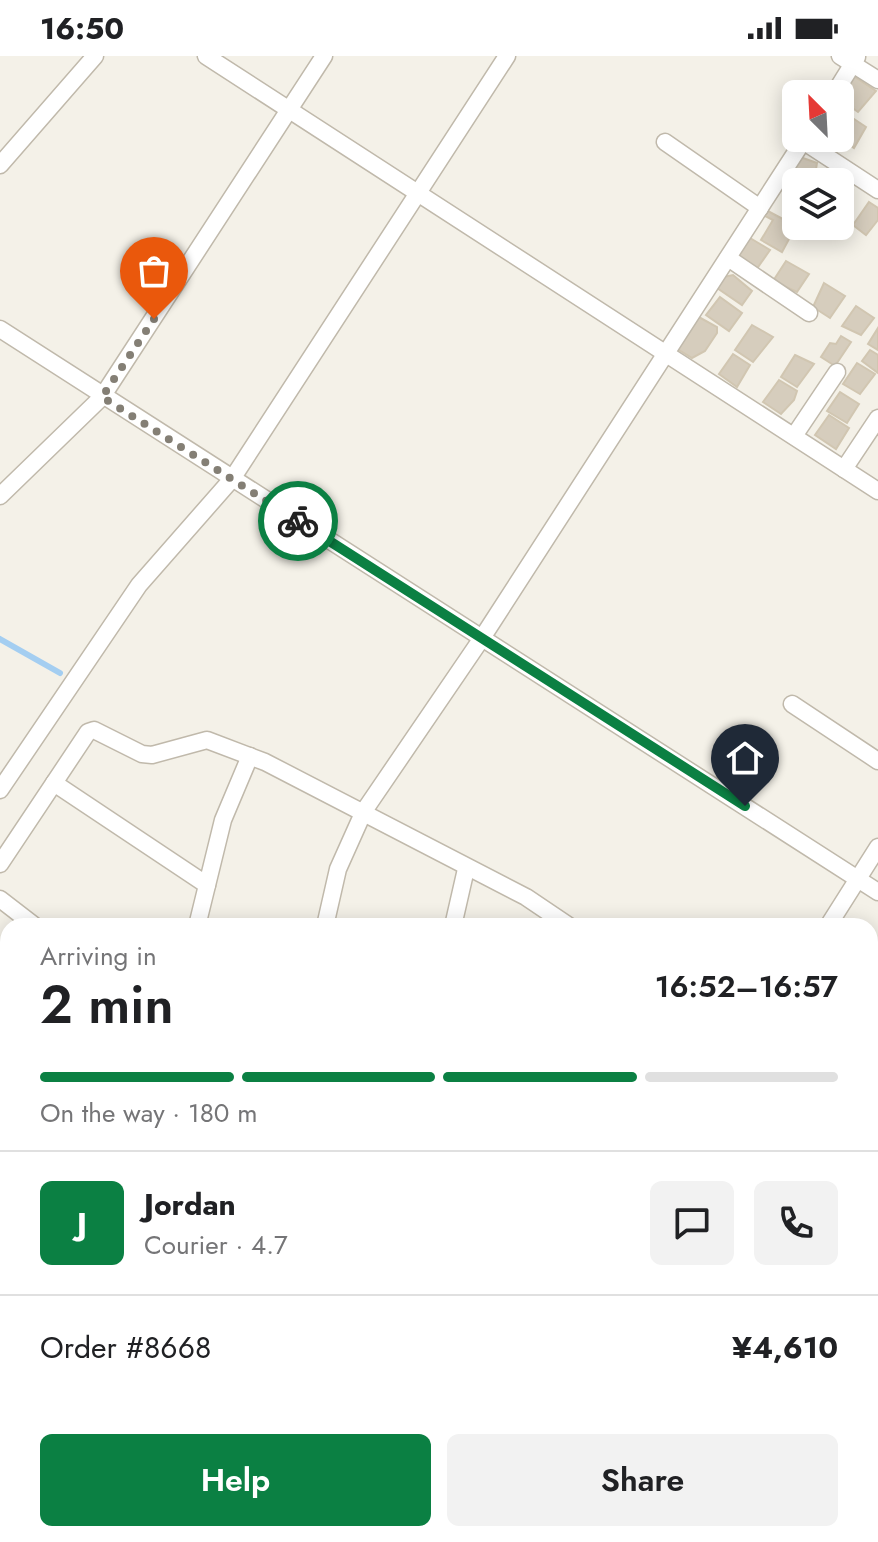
<!DOCTYPE html>
<html lang="en">
<head>
<meta charset="utf-8">
<style>
	body { margin:0; font-family:Jost,sans-serif; background:#f2f2f2; color:#202124; height:100vh; display:flex; flex-direction:column; font-size:30px; white-space:nowrap }
	* { box-sizing:border-box; margin:0 }
	p { font-size:26px; color:#757577 }
	.icon { flex:none; width:44px; height:44px; fill:none; stroke:currentColor; stroke-width:2; stroke-linecap:round; stroke-linejoin:round }
	.map { position:relative; flex:1; overflow:hidden }
	.panel { position:absolute; left:0px; top:862px; width:878px; height:624px; display:flex; flex-direction:column; background:#fff; border-radius:24px 24px 0 0; box-shadow:0 4px 20px #0003 }
	.panel>* { flex:none }
	.needle { width:52px; rotate:336deg }
	.tools { position:absolute; left:782px; top:24px; display:grid; gap:16px }
	.tools a { display:grid; place-items:center; width:72px; height:72px; border-radius:12px; background:#fff; box-shadow:0 4px 20px #0003; font-size:40px }
	.pin { position:absolute; display:grid; place-items:center; width:68px; height:68px; color:#fff; margin:-82px -34px; border-radius:50% 50% 50% 0; rotate:-45deg; box-shadow:0 0 8px #0007 }
	.pin .icon { rotate:45deg }
	.courier { position:absolute; display:grid; place-items:center; width:80px; height:80px; margin:-40px; border:6px solid #0b8043; border-radius:50%; background:#fff; color:#222; box-shadow:0 2px 10px #0007 }
	.overview em { font-style:normal; font-weight:600 }
	.overview div { display:flex; flex-direction:column-reverse }
	.overview { display:flex; align-items:center; justify-content:space-between; height:136px; padding:0 40px }
	h1 { font-size:52px; font-weight:600; line-height:60px }
	.bar { display:grid; grid-template-columns:repeat(4,1fr); gap:12px 8px; align-content:center; height:96px; padding:0 40px }
	.bar i { height:10px; border-radius:6px; background:#e0e0e0 }
	.bar .on { background:#0b8043 }
	.bar p { grid-column:span 4 }
	.line { display:flex; align-items:center; gap:20px; padding:0 40px; border-top:2px solid #e0e0e0 }
	.line div { flex:1 }
	.round { display:grid; place-items:center; flex:none; width:84px; height:84px; border-radius:12px; background:#f2f2f2 }
	.button { display:flex; gap:16px; margin-top:auto; padding:16px 40px }
	.button a { flex:1; height:92px; border-radius:12px; background:#0b8043; color:#fff; font-size:32px; font-weight:600; line-height:92px; text-align:center }
	.button a+a { background:#f2f2f2; color:#202124 }
	.status { display:flex; justify-content:space-between; align-items:center; height:56px; padding:0 40px; background:#fff; direction:ltr }
	.status svg { height:22px; fill:currentColor }
	.map>svg:first-child { display:block }
	.green { fill:#cde9b1 }
	.lines { fill:none; stroke-linecap:round; stroke-linejoin:round }
	.stream { stroke:#a4cef1; stroke-width:6 }
	.building { fill:#d6cdbd; stroke:#d1c6b1; stroke-width:2 }
	.street-casing { stroke:#c0b9ab; stroke-width:19 }
	.secondary-casing { stroke:#d5c798; stroke-width:25 }
	.street { stroke:#fff; stroke-width:16 }
	.secondary { stroke:#fff4c8; stroke-width:22 }
	.done { stroke:#847f75; stroke-width:8; stroke-dasharray:0 14.4 }
	.route { stroke:#0b8043; stroke-width:10 }
</style>
</head>
<body>
<div class="status"><b>16:50</b><svg viewBox="0 0 49 12"><path d="M0 12V9h3v3zM5 12V6h3v6zM10 12V3h3v9zM15 12V0h3v12zM26 1h20v11H26zM47 4h2v5h-2z"/></svg></div>
<div class="map">
<svg width="878" height="1486" viewBox="0 0 878 1486">
	<rect width="100%" height="100%" fill="#f4f1e8"/>
	<g class="green">
		<path d="M870 1079 878 1087V1196L870 1195Z"/>
		<path d="M57 1478H229L227 1486H69L62 1484Z"/>
	</g>
	<g class="lines">
		<path class="stream" d="M0 583 60 617"/>
	</g>
	<g class="building">
		<path d="M852 19 876 35 858 56 840 43Z"/>
		<path d="M842 55 866 71 854 92 839 82Z"/>
		<path d="M800 101 817 107 816 113 807 126 796 128 785 121Z"/>
		<path d="M835 121 853 134 840 153V126H831Z"/>
		<path d="M869 146 878 152V164L866 179 853 169Z"/>
		<path d="M764 153 796 170 782 196 761 184 773 164 761 158Z"/>
		<path d="M750 182 770 194 756 214 736 197Z"/>
		<path d="M786 205 809 218 797 236 773 225Z"/>
		<path d="M733 219 752 235 742 249 717 232 724 221Z"/>
		<path d="M824 227 845 240 830 262 813 251Z"/>
		<path d="M720 241 742 257 729 275 706 259Z"/>
		<path d="M856 250 874 262 861 279 842 270Z"/>
		<path d="M697 260 717 271V277L705 295 692 302 679 294V288Z"/>
		<path d="M752 269 773 281 753 306 735 294Z"/>
		<path d="M878 272V294L868 288Z"/>
		<path d="M841 280 851 286 835 310 821 301 830 287 836 288Z"/>
		<path d="M870 294 878 299V317L862 305Z"/>
		<path d="M733 298 750 309 737 331 719 318Z"/>
		<path d="M795 299 814 308 797 331 781 321Z"/>
		<path d="M857 307 875 318 860 338 843 328Z"/>
		<path d="M779 324 797 335 794 344 781 358 763 346Z"/>
		<path d="M840 336 859 348 847 367 827 355Z"/>
		<path d="M829 359 849 372 836 393 815 379Z"/>
	</g>
	<g class="lines">
		<defs>
			<g id="street">
				<path d="M206 0 878 435"/>
				<path d="M840 0 878 24"/>
				<path d="M834 38 857 1"/>
				<path d="M803 85 878 134"/>
				<path d="M665 86 760 152"/>
				<path d="M0 109 95 0"/>
				<path d="M728 202 809 257"/>
				<path d="M0 273 878 836"/>
				<path d="M794 380 837 316"/>
				<path d="M844 413 878 362"/>
				<path d="M0 440 102 341 324 0"/>
				<path d="M792 648 878 705"/>
				<path d="M54 727 207 829"/>
				<path d="M0 734 139 529 232 423 507 0"/>
				<path d="M0 808 88 676 94 674 142 698 152 699 207 684 265 706 526 841 569 870"/>
				<path d="M0 843 35 870"/>
				<path d="M197 870 223 764 250 700"/>
				<path d="M325 870 338 813 364 755 482 582 805 82"/>
				<path d="M453 870 466 813"/>
				<path d="M828 870 878 791"/>
				<path d="M0 1206 8 1210"/>
				<path d="M870 1206 878 1208"/>
				<path d="M0 1338 8 1340"/>
				<path d="M870 1450 878 1454"/>
				<path d="M526 1478 554 1486"/>
				<path d="M44 1486 45 1478"/>
				<path d="M234 1486 236 1478"/>
				<path d="M480 1486 482 1478"/>
				<path d="M653 1486 655 1478"/>
			</g>
			<g id="secondary">
				<path d="M0 1030 8 1036"/>
				<path d="M870 1294 878 1296"/>
			</g>
		</defs>
		<use href="#street" class="street-casing"/>
		<use href="#secondary" class="secondary-casing"/>
		<use href="#street" class="street"/>
		<use href="#secondary" class="secondary"/>
	</g>
	<g class="lines">
		<path class="done" d="M154 263 102 341 298 465"/>
		<path class="route" d="M298 465 745 750"/>
	</g>
</svg>
<div class="tools">
<a><svg class="needle" viewBox="-14 -14 28 28"><path d="M0-13l5 13h-10z" fill="#e53935"/><path d="M0 13l5-13h-10z" fill="#757577"/></svg></a>
<a><svg class="icon" aria-label="layers" viewBox="0 0 24 24"><path d="M12 4l9 5-9 5-9-5zM3 14l9 5 9-5"/></svg></a>
</div>
<div class="pin" style="left:154px;top:263px;background:#ea580c"><svg class="icon" aria-label="bag" viewBox="0 0 24 24"><path d="M5 8h14l-1 12H6zM9 8a3 3 0 0 1 6 0"/></svg></div>
<div class="pin" style="left:745px;top:750px;background:#1f2937"><svg class="icon" aria-label="home" viewBox="0 0 24 24"><path d="M3 11l9-7 9 7M6 9v11h12V9"/></svg></div>
<div class="courier" style="left:298px;top:465px"><svg class="icon" aria-label="bike" viewBox="0 0 24 24"><circle cx="6" cy="16" r="4"/><circle cx="18" cy="16" r="4"/><path d="M6 16l4-8h5l3 8M10 8l3 8H6M13 5h3"/></svg></div>
<section class="panel">
<div class="overview"><div><h1>2 min</h1><p>Arriving in</p></div><em>16:52–16:57</em></div>
<div class="bar"><i class="on"></i><i class="on"></i><i class="on"></i><i></i><p>On the way · 180 m</p></div>
<div class="line" style="height:144px"><b class="round" style="background:#0b8043;color:#fff">J</b><div><b>Jordan</b><p>Courier · 4.7</p></div><a class="round"><svg class="icon" aria-label="chat" viewBox="0 0 24 24"><path d="M4 5h16v11H9l-5 4z"/></svg></a><a class="round"><svg class="icon" aria-label="phone" viewBox="0 0 24 24"><path d="M5 4h4l2 5-3 2q2 4 5 5l2-3 5 2v4C11 20 4 13 5 4z"/></svg></a></div>
<div class="line" style="height:104px"><div>Order #8668</div><b>¥4,610</b></div>
<div class="button"><a>Help</a><a>Share</a></div>
</section>
</div>
</body>
</html>
